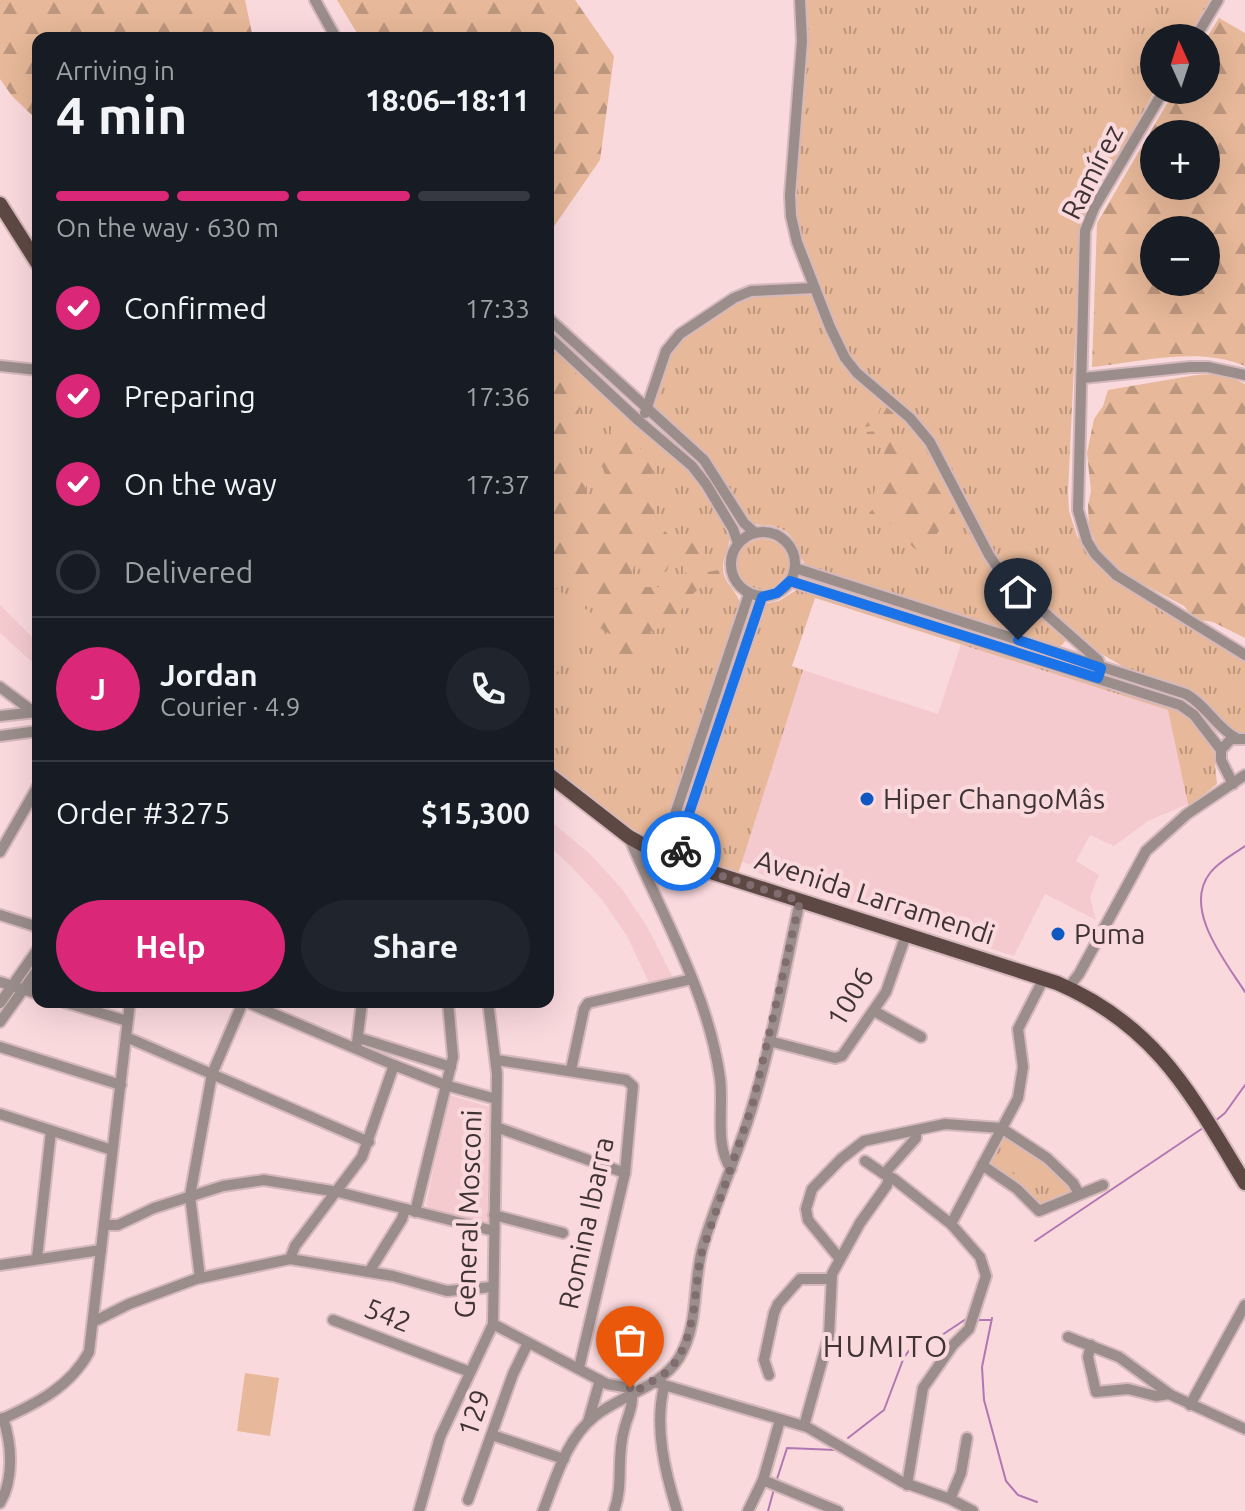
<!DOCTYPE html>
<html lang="en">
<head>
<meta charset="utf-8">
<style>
	body { margin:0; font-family:Ubuntu,sans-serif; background:#20242c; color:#f1f3f6; height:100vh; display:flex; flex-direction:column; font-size:30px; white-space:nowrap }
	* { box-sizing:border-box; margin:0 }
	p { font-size:26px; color:#9ea1a6 }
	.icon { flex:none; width:44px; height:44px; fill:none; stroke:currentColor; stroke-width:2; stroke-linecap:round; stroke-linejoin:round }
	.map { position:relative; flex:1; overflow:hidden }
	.sheet { position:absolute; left:32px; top:32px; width:522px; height:976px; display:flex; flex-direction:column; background:#171b24; border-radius:16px; box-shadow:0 8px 32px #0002 }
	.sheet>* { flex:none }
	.needle { width:52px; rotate:357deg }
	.tools { position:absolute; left:1140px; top:24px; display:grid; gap:16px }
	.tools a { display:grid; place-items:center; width:80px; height:80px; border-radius:50%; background:#171b24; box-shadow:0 8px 32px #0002; font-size:40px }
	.pin { position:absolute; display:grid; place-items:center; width:68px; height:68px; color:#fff; margin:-82px -34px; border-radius:50% 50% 50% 0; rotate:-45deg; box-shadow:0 0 8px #0007 }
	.pin .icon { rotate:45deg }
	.courier { position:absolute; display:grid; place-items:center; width:80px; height:80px; margin:-40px; border:6px solid #1a73e8; border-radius:50%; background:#fff; color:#222; box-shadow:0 2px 10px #0007 }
	.headline em { font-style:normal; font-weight:700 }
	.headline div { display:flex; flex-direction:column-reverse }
	.headline { display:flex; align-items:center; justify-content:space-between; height:136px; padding:0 24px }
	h1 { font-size:52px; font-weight:700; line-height:60px }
	.bar { display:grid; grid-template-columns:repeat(4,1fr); gap:12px 8px; align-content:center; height:96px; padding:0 24px }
	.bar i { height:10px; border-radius:6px; background:#363941 }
	.bar .current { background:#db2777 }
	.bar p { grid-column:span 4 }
	.line { display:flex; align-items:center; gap:20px; padding:0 24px; border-top:2px solid #363941 }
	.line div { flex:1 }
	.round { display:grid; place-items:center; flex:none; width:84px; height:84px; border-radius:42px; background:#20242c }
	ol { padding:0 24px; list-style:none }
	li { display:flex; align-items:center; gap:24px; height:88px }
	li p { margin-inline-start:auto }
	li .icon { padding:8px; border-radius:50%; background:#db2777; color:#fff; stroke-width:4 }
	li:last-child { color:#9ea1a6 }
	li i { width:44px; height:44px; border:4px solid #363941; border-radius:50% }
	.cta { display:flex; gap:16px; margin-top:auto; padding:16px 24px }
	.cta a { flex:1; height:92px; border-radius:48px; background:#db2777; color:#fff; font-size:32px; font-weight:700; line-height:92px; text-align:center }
	.cta a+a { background:#20242c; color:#f1f3f6 }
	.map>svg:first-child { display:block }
	.built { fill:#f4cacf }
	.grass { fill:url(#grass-tufts) }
	.forest { fill:url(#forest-firs); fill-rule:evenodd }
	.pitch { fill:#e7b899 }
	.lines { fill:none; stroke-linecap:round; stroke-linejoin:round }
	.stream { stroke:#b177b2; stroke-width:2 }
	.minor-casing { stroke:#d5b8bb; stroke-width:14 }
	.major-casing { stroke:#d5b8bb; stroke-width:18 }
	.minor { stroke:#9a8d8a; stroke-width:10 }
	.major { stroke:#5e4843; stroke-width:14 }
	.done { stroke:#806d6f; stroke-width:8; stroke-dasharray:0 14.4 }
	.route { stroke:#1a73e8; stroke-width:10 }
	.poi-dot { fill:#0f58c2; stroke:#fad9dd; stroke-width:3 }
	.labels { text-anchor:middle; stroke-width:8; stroke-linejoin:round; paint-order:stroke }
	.street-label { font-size:28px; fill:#3f3334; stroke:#fad9dd }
	.poi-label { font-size:28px; fill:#3f3334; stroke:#fad9dd; text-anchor:start }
	.neighbourhood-label { font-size:30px; letter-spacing:2px; fill:#3f3334; stroke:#fad9dd }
</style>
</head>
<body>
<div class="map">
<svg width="1245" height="1511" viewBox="0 0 1245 1511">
	<defs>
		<pattern id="grass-tufts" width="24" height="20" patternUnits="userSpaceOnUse" patternTransform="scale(2)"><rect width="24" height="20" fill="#e7b899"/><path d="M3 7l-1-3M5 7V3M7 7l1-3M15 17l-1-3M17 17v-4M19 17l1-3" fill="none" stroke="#bd967e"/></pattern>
		<pattern id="forest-firs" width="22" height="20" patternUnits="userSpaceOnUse" patternTransform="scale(2)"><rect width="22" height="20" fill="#e7b899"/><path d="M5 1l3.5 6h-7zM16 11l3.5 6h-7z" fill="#bd967e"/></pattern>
	</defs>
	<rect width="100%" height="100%" fill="#fad9dd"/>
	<g class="built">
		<path d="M0 605 38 643V667L0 633Z"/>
		<path d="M961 644 1169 710 1188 804 1148 821 1114 846 1090 835 1076 861 1099 875 1090 897 1096 920 1045 894 1014 956 982 946 981 934 963 928 956 938 879 913 875 907 870 909 758 873 759 868 740 861 803 670 938 714Z"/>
		<path d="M548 819 589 853 622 889 648 928 673 978 649 983 627 936 603 901 572 867 548 845Z"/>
		<path d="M449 1095 493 1108 491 1223H481L433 1211 426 1204Z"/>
	</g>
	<g class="grass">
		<path d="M804 0H1210L1187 38H1154L1155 90 1101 188 1080 236 1068 493 1069 511 1077 536 1098 566 1245 660V736L1231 729 1197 695 1129 670 1100 653 1001 567 934 441 865 374 848 354 836 331 803 247 796 217 795 194 806 55Z"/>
		<path d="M804 292C821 297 825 330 833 345 853 381 893 405 919 436L930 450 983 551 1067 639 1062 645 1057 647 808 568C796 555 799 536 779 528 768 523 757 527 747 521L707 458 654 411 652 405 666 359 682 337 749 295Z"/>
		<path d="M548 342 634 425 691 473 730 535C730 549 720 559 724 575 728 587 739 593 740 605L667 823 654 845 649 844 548 767Z"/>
		<circle cx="763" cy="565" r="26"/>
		<path d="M798 589 1177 710 1191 718 1213 746 1217 784 1189 806 1188 804 1168 710 815 598 792 666 803 670 739 871 735 873 690 858 685 852 689 828 764 604 779 601Z"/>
		<path d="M751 603 754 604 751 614 680 824 675 850 670 853 666 849 667 844Z"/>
		<path d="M1002 1132 1052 1168 1074 1192 1042 1208 989 1167 987 1161Z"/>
	</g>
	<g class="forest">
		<path d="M0 0H245L253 38H38V121L12 96 0 79Z"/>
		<path d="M337 0H575L614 56 600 160 548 235V38H360Z"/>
		<path d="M1219 18 1245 33V366C1199 346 1140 362 1092 367L1097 223 1175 90H1206V39ZM1154 134H1206V186H1154ZM1206 230V282H1154V230Z"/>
		<path d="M548 347C563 362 589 378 588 401L580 403C580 420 569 433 569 450L580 460 591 462C592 471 587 473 586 482 585 490 589 497 586 509L591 515 605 502C608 485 608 473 597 459L609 441 612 423 619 420 628 425 642 452 658 464 647 481C656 513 647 515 674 540L667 571C654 577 646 572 634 566L629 587H661L668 580 678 582 689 578 679 560 685 549 697 539 705 543 702 563 708 572 718 570 723 580 722 585 713 588 703 586C687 596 685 608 673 621 666 628 658 627 650 632L657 638 661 648 654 657 645 653 638 669 627 670 616 648 602 646 610 634 600 628C596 601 570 578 548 563Z"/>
		<path d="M1213 374 1230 377 1245 384V638L1213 622 1194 619 1184 606 1115 569 1099 549 1089 528 1088 505 1091 491 1087 453 1094 419 1103 406 1108 390 1196 375Z"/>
		<path d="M874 397 878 398 881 405 878 415 882 416 884 408 889 407 894 412 888 431 903 450 921 444 937 464 935 470C948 478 950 501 956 515L942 525 937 534 946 558 942 564C932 557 921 555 913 547 898 533 893 517 871 517L869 513 874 508 871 502 876 486 881 482 885 474 872 465 873 458 884 454 887 446 885 442 880 439 873 443 863 444 867 432 876 431 878 424 861 428 857 422 861 414 856 412V407Z"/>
	</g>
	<g class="pitch">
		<path d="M548 583 597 617 549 683 548 682Z"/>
		<path d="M1008 1141 1041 1165 1028 1183 995 1159Z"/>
		<path d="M245 1373 279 1378 270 1436 237 1431Z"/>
	</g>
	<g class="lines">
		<g class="stream">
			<path d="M1245 846C1234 854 1218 862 1210 873 1182 909 1226 962 1245 992"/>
			<path d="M1215 1121 1225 1113 1245 1085"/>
			<path d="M1035 1241 1203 1128"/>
			<path d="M992 1318 982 1367 984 1400 1006 1481 1018 1495 1037 1502"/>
			<path d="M976 1320H990"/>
			<path d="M848 1438 884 1410 904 1357 917 1341 942 1335 966 1319"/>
			<path d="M777 1479 787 1448 836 1450"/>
			<path d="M768 1511 774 1489"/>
		</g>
		<defs>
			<g id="minor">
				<path d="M315 0 336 38"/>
				<path d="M800 0 802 41 790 195 791 216 797 242 830 327 845 358 857 373 910 418 930 442 989 555 1003 576 1098 660 1101 668 1098 678"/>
				<path d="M1195 38 1218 0"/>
				<path d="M1164 90 1094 208 1085 231 1078 510 1087 541 1095 554 1116 575 1245 655"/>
				<path d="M548 318 704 460 744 523 755 533"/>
				<path d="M548 336 639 421 692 466 706 484 733 529 738 543"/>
				<path d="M0 366 38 370"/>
				<path d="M1083 378 1190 367H1208L1245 375"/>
				<path d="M645 413 666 351 680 334 734 298 751 291 814 288"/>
				<circle cx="763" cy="564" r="32"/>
				<path d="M795 568 1186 694C1206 705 1216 727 1236 738"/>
				<path d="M790 581 1180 705 1194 715 1221 750"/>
				<path d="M0 687 35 713"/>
				<path d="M0 716 36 712"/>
				<path d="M0 736 38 731"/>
				<path d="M1233 784 1221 760V750L1231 739H1245"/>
				<path d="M629 837C662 916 708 992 720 1078 724 1107 714 1144 731 1169"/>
				<path d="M0 852 38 786"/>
				<path d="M658 853 672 823 749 594"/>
				<path d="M679 862 684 828 762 597"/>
				<path d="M0 915 38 927"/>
				<path d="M0 982 38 994"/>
				<path d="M1068 988 1079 974 1146 851 1187 814 1245 775"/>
				<path d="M64 1002 127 1021"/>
				<path d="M246 1002 394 1065 445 1085 496 1099"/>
				<path d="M0 1003 38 949"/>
				<path d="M874 1011 921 1037"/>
				<path d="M0 1022 38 969"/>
				<path d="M126 1037 369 1142"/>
				<path d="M359 1038 451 1067"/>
				<path d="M769 1041 835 1058 842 1056 886 992 906 935"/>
				<path d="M357 1043 362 1002"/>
				<path d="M0 1047 121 1085"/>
				<path d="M497 1060 626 1080 633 1086 625 1173 579 1368"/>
				<path d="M571 1070 584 1009 588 1003 692 979"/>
				<path d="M0 1114 112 1150"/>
				<path d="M496 1127 625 1173"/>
				<path d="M865 1161 884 1174"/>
				<path d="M982 1165 1017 1189 1039 1211 1103 1185"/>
				<path d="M415 1212 453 1057 448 1002"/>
				<path d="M494 1215 563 1233"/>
				<path d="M951 1224 1018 1098 1023 1067 1018 1029 1044 978"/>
				<path d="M104 1225H118L154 1208 223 1186 264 1180 338 1192 494 1231"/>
				<path d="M37 1258 51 1131"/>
				<path d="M290 1259 295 1246 362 1157 394 1065"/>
				<path d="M840 1259 808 1220 806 1209 812 1189 841 1159 864 1141 945 1124 1001 1128 1047 1158 1073 1183 1079 1194"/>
				<path d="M0 1265 101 1250"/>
				<path d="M369 1272 402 1219 405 1209"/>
				<path d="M200 1278 190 1196 212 1074 243 1002"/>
				<path d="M333 1320 470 1372"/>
				<path d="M93 1322 129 1304 196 1279 290 1259 393 1276 447 1291 492 1287"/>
				<path d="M493 1324 607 1384 630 1388C636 1402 627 1417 624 1430 616 1458 624 1485 614 1511"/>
				<path d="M1068 1337 1119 1357 1171 1395 1245 1429"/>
				<path d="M1091 1345 1088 1357 1096 1392 1128 1389 1156 1396 1169 1394"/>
				<path d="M769 1375 764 1360 774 1313 778 1304 800 1279H831"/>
				<path d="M654 1382 807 1427 902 1482 950 1499 973 1511"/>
				<path d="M664 1387C654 1427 665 1472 677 1511"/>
				<path d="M1190 1405 1245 1305"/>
				<path d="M0 1420C36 1404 70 1387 89 1352L130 1002"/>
				<path d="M588 1422 600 1380"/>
				<path d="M804 1426 829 1336 832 1274 860 1223 887 1185 889 1177"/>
				<path d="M492 1435 564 1459"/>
				<path d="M763 1480 838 1511"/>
				<path d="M907 1485 923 1388 953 1345 969 1329 986 1276 980 1257 951 1224 894 1179 884 1174 916 1138V1131"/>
				<path d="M950 1499 961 1473 967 1438"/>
				<path d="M468 1500 513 1374 528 1343"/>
				<path d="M0 1503C14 1479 12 1445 3 1418"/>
				<path d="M419 1511 440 1437 493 1324 497 1074 488 1002"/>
				<path d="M543 1511C556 1478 566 1439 595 1416 621 1395 660 1388 679 1358 700 1323 692 1283 703 1246 716 1201 736 1159 750 1114 772 1045 784 972 800 901"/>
				<path d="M748 1511 763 1480 780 1420"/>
			</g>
			<g id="major">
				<path d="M0 204 38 264"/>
				<path d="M548 774 629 837 667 858 1057 983C1157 1026 1191 1094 1245 1183"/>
			</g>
		</defs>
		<use href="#minor" class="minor-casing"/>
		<use href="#major" class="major-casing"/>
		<use href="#minor" class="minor"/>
		<use href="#major" class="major"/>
	</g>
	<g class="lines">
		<path class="done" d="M630 1388 633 1393 667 1372 679 1358 687 1338 693 1316 700 1258 753 1103 800 901 679 862 681 851"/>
		<path class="route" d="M681 851 684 828 762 597 777 593 790 581 1098 678 1101 668 1018 640"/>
	</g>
	<g class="poi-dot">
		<circle cx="867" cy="799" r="8"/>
		<circle cx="1058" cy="934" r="8"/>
	</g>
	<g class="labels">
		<g class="street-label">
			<text transform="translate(1092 172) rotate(-63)" y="10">Ramírez</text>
			<text transform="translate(875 897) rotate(18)" y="10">Avenida Larramendi</text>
			<text transform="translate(850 997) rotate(-59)" y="10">1006</text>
			<text transform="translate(468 1214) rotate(-88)" y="10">General Mosconi</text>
			<text transform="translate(586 1223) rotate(-78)" y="10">Romina Ibarra</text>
			<text transform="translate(388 1315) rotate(21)" y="10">542</text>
			<text transform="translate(474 1413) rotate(-71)" y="10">129</text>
		</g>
		<g class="poi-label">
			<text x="883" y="809">Hiper ChangoMâs</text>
			<text x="1074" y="944">Puma</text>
		</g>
		<g class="neighbourhood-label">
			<text x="886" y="1357">HUMITO</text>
		</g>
	</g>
</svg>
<div class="tools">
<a><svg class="needle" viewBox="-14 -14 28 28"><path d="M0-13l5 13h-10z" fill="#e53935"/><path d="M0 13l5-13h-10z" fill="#9ea1a6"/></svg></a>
<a>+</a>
<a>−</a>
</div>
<div class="pin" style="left:630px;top:1388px;background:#ea580c"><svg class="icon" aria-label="bag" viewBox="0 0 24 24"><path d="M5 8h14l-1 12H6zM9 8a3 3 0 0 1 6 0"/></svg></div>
<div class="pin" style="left:1018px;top:640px;background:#1f2937"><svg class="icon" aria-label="home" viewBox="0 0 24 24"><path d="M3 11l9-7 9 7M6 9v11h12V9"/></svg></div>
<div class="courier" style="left:681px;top:851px"><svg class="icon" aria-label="bike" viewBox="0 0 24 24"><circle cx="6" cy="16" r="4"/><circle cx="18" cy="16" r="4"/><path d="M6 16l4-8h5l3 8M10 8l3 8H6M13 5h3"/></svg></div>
<section class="sheet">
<div class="headline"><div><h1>4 min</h1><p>Arriving in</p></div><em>18:06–18:11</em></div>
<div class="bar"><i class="current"></i><i class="current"></i><i class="current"></i><i></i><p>On the way · 630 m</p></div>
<ol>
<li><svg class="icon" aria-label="check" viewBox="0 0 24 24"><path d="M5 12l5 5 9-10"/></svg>Confirmed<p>17:33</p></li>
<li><svg class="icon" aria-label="check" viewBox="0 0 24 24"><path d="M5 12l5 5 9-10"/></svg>Preparing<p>17:36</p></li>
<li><svg class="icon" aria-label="check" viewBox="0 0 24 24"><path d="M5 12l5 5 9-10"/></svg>On the way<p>17:37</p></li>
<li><i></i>Delivered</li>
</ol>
<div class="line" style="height:144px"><b class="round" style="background:#db2777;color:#fff">J</b><div><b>Jordan</b><p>Courier · 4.9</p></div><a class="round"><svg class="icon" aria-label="phone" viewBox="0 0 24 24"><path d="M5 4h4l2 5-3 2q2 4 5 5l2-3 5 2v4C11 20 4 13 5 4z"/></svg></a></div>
<div class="line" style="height:104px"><div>Order #3275</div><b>$15,300</b></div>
<div class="cta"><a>Help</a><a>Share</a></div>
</section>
</div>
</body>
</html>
